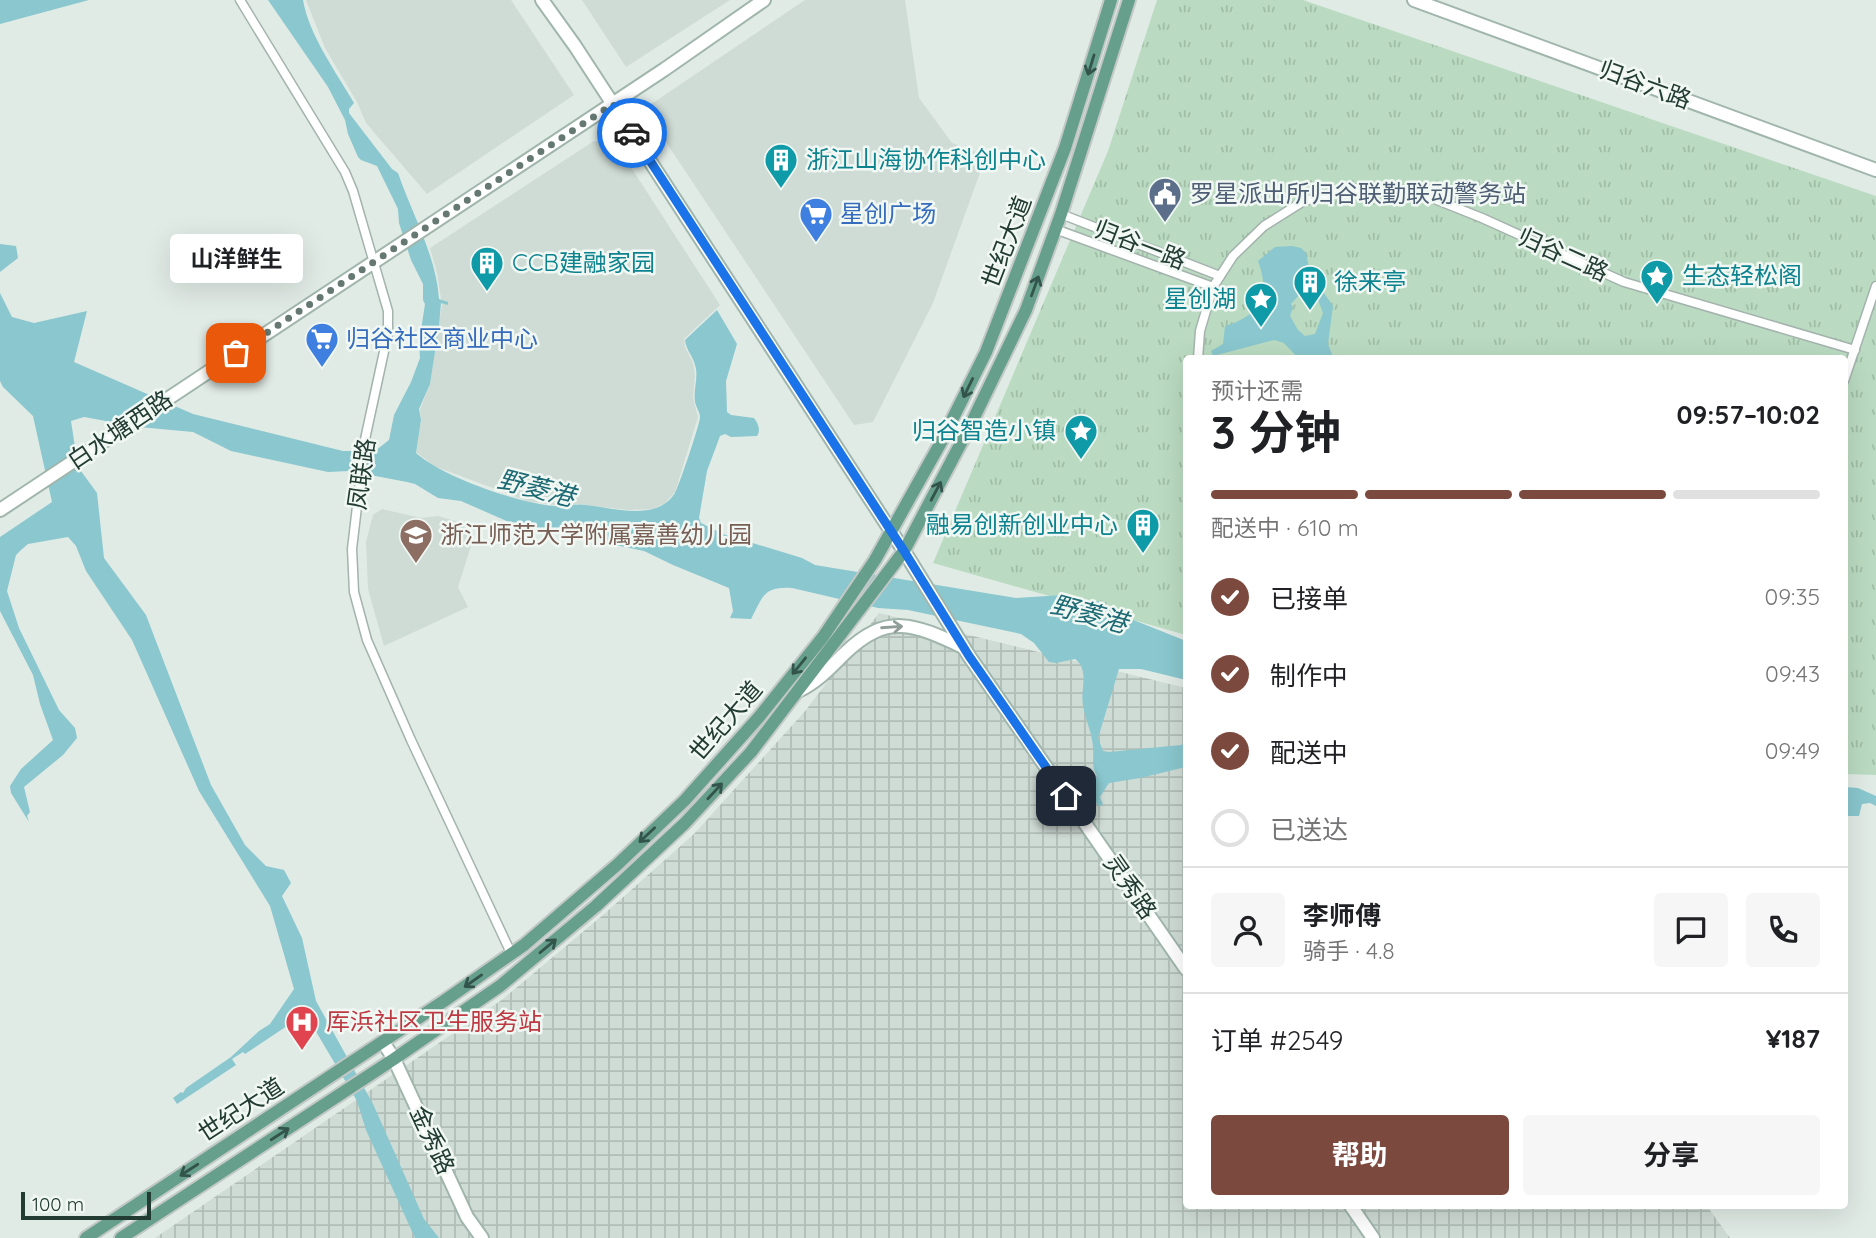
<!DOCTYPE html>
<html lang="zh">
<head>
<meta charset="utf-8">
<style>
	body { margin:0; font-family:Quicksand,"Noto Sans SC",sans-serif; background:#f6f6f6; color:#202124; height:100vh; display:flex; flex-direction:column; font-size:26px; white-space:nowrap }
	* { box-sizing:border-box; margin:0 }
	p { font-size:23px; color:#757577 }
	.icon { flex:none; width:38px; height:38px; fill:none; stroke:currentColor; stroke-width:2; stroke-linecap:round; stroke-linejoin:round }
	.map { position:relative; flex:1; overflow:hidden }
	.sheet { position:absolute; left:1183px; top:355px; width:665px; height:854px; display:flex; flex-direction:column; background:#fff; border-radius:7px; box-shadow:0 7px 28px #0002 }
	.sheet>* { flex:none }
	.scale { position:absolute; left:21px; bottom:18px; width:130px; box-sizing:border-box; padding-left:7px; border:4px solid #223b33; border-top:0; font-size:19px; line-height:24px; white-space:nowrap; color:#223b33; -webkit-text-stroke:5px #f1f8f4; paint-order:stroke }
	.pin { position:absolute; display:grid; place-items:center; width:60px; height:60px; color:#fff; margin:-30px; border-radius:14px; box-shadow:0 4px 10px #0006 }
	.courier { position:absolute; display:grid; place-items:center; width:70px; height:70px; margin:-35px; border:5px solid #1a73e8; border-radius:50%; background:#fff; color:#222; box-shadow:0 2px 9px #0007 }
	.bubble { position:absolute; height:49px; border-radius:7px; background:#fff; box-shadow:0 7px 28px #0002; font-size:23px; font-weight:700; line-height:49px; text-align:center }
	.headline em { font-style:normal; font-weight:700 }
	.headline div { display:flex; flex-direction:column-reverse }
	.headline { display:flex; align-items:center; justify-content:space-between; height:119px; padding:0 28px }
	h1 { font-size:46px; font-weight:700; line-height:52px }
	.bar { display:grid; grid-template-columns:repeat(4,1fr); gap:10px 7px; align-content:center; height:84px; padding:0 28px }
	.bar i { height:9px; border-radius:5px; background:#e0e0e0 }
	.bar .active { background:#7c493e }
	.bar p { grid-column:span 4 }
	.line { display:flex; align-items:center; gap:18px; padding:0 28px; border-top:2px solid #e0e0e0 }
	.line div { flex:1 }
	.round { display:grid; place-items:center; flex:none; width:74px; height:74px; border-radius:7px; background:#f6f6f6 }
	ol { padding:0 28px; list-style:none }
	li { display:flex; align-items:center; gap:21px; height:77px }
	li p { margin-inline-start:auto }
	li .icon { padding:7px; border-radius:50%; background:#7c493e; color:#fff; stroke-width:4 }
	li:last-child { color:#757577 }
	li i { width:38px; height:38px; border:4px solid #e0e0e0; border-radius:50% }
	.action { display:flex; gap:14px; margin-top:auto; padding:14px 28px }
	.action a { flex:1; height:80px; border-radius:7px; background:#7c493e; color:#fff; font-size:28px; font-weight:700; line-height:80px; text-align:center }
	.action a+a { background:#f6f6f6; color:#202124 }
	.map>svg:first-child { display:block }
	.built { fill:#cfdbd5 }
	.industrial { fill:url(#industrial-grid) }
	.park { fill:url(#park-tufts) }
	.water { fill:#8ac7ce; fill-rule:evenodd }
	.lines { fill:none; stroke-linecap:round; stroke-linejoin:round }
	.street-casing { stroke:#a4b3ad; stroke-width:11 }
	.secondary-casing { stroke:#a0b6ad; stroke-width:16 }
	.primary-casing { stroke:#c1c8c6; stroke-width:16 }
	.street { stroke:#fff; stroke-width:8 }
	.secondary { stroke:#fff; stroke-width:12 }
	.primary { stroke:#679f8d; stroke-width:12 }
	.oneway { stroke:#33544a }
	.oneway2 { stroke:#909d99 }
	.done { stroke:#657972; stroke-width:7; stroke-dasharray:0 12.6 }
	.route { stroke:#1a73e8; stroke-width:9 }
	.labels { text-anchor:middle; stroke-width:5; stroke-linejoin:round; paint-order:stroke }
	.street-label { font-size:24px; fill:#223b33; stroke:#f1f8f4 }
	.culture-label { font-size:24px; fill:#0d838f; stroke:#f1f8f4; text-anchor:start }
	.service-label { font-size:24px; fill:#4e5e75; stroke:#f1f8f4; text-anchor:start }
	.shop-label { font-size:24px; fill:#366cbe; stroke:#f1f8f4; text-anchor:start }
	.education-label { font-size:24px; fill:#785e54; stroke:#f1f8f4; text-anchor:start }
	.health-label { font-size:24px; fill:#be3a42; stroke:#f1f8f4; text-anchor:start }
	.water-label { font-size:26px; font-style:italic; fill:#1e6a74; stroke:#f1f8f4 }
</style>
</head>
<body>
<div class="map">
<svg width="1876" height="1238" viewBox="0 0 1876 1238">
	<defs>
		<pattern id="industrial-grid" width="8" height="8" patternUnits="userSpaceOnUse" patternTransform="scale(1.75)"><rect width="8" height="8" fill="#cfdbd5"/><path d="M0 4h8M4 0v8" fill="none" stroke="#b1bdb7"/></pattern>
		<pattern id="park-tufts" width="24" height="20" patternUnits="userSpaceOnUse" patternTransform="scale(1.75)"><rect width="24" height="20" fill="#badbc1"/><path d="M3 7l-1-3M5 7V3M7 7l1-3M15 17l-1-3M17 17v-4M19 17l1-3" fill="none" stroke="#a0bda6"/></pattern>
	</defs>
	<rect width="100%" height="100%" fill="#e1ebe6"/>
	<g class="built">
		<path d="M306 0H511L574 95 427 194 366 123 357 102 325 48Z"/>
		<path d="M582 0H730L626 67Z"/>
		<path d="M805 0H905L919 98 952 143 986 156 933 303 873 422 854 425 644 109Z"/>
		<path d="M594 141H614L720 305 684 339 685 347 693 363 695 375 693 398 698 417 675 492 665 503 653 509 628 510 578 504 559 506 527 501 434 466 416 452 421 421 420 409 430 384 442 305 437 273 430 248Z"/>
		<path d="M382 509 421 518 438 516 465 524 474 536 458 587 468 607 384 646 368 589 366 542 373 515Z"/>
	</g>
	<path class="industrial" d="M879 613 1186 688V1206H1707L1730 1238H155L503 999 603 915 694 834 806 710Z"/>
	<path class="park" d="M1157 0H1303L1876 196V775L1845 774 1844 359H1186V635L933 563 1108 151Z"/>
	<g class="water">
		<path d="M0 0H89L0 24Z"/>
		<path d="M268 0H303C309 35 336 72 354 103L349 109V113L392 169 398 173C412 214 436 255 439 299L448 302V305L441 303 439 326 430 384 419 409 421 420 416 453C445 478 515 502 554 506 565 507 575 503 586 505 613 508 657 522 675 493 679 486 700 424 700 417 700 412 696 407 695 402 693 389 699 377 695 365 693 356 686 350 685 340L717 310 737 344 726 381 727 412 731 415 754 418C758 423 761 430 757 436L731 437 725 434 720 436 707 471 699 518 701 523 723 534 802 558 815 565 1016 598 1063 595 1089 601H1098L1116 613 1186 641V680L1141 669H1119L1098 738 1103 751 1109 752 1181 745 1186 742V767L1140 778 1109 783 1100 797 1103 804 1099 807 1088 790 1097 776C1091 766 1094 760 1093 749 1093 734 1085 720 1083 705 1080 689 1090 670 1075 659L1056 663 1049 662 1034 643 1021 634 908 610 878 608 792 588C764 586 763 596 751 619L730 618 733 611 729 588 673 565 644 551 511 523 461 501 438 498 415 484 407 482 349 471 328 472 231 451 193 432 139 427 84 417 71 421 78 467 97 493 104 558 146 615 211 785 245 845 266 866 284 870 291 883 282 896 302 938 316 1001 373 1104 424 1219 439 1238H415L366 1130 357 1101 305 1013H299L296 1020 245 1054 243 1052 232 1059 236 1065 177 1104 173 1098 181 1092 183 1093 186 1088 231 1057 259 1031 270 1024 294 989 270 906 199 791 132 640 86 571 76 546 68 537 28 544 21 550 16 555 7 591 19 628 59 710 75 728 77 738 63 755 24 787 30 812 27 816 29 822 11 793 10 786 21 769 53 740 40 704 33 675 0 611V537L52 502 33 416 3 387 0 381V293L12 317 34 323 87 311 74 362 193 414 343 451H375L389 440 394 415 411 382 420 358 419 343 425 304 423 300V284L411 260 399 223 398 209 377 166 361 160 358 157 348 134 345 120 328 87Z"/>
		<path d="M0 244 16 246 18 258 0 272Z"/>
		<path d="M1292 246 1301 248 1306 253 1310 273 1333 306 1328 344 1334 359H1299L1284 343 1274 340 1213 356 1211 351 1223 344 1225 326C1260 316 1271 295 1258 261L1275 247ZM1310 293 1317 297 1323 313 1315 334 1305 336 1298 330 1290 316 1293 307 1291 304 1300 294Z"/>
		<path d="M1845 787 1858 788 1876 796V806L1870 803 1862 804 1859 816H1845Z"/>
	</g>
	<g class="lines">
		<defs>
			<g id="street">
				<path d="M240 0 345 172 353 191 388 311V333L364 444 360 481 352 549 354 592 367 640 411 740 511 953"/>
				<path d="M1061 214 1220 276"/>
				<path d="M1055 229 1213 287"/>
				<path d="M1198 359 1200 331 1213 287 1233 256 1264 226 1302 202 1343 189 1386 187 1422 194 1482 218 1624 282 1855 350"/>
				<path d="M1844 381 1876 286"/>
			</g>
			<g id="secondary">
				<path d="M542 0 575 46 904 551 969 656 1186 969"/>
				<path d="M1414 0 1876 170"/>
				<path d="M0 510 665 69 764 0"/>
				<path d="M798 691C817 682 829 669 844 654 887 612 914 624 963 647"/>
				<path d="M383 1042 394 1059 467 1217 482 1238"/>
				<path d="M1351 1206 1373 1238"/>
			</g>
			<g id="primary">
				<path d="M86 1238 444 1001 524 945 618 864 685 800 759 717 823 637 875 560 940 444 986 352 1065 148 1111 0"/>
				<path d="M121 1238 394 1059 500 986 596 906 685 823 751 752 904 551 971 424 1026 310 1061 214 1129 0"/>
			</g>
		</defs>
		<use href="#street" class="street-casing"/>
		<use href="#secondary" class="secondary-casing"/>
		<use href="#primary" class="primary-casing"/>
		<use href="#street" class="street"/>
		<use href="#secondary" class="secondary"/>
		<use href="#primary" class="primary"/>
	</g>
	<defs><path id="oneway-shaft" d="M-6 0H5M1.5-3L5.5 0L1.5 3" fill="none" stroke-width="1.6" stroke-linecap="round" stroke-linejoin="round" transform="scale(1.75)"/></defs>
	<g class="oneway">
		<use href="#oneway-shaft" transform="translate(1091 65) rotate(107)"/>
		<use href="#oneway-shaft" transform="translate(1035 286) rotate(-70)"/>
		<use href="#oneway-shaft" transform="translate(968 388) rotate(116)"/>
		<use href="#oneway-shaft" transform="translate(936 491) rotate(-62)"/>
		<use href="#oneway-shaft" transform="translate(799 666) rotate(129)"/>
		<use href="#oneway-shaft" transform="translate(715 791) rotate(-47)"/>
		<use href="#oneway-shaft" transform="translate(647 835) rotate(137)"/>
		<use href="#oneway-shaft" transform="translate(548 946) rotate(-40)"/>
		<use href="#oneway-shaft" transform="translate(473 981) rotate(145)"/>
		<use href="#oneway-shaft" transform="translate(280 1134) rotate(-33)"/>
		<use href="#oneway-shaft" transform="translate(189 1170) rotate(147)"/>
	</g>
	<use class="oneway2" href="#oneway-shaft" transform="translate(892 627) rotate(-4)"/>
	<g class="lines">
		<path class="done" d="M236 353 613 104 632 133"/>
		<path class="route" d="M632 133 904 551 969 656 1066 796"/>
	</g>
	<defs>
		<symbol id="building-pin" viewBox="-11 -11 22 30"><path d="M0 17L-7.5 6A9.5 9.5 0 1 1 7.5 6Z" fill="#0f9aa8" stroke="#f1f8f4"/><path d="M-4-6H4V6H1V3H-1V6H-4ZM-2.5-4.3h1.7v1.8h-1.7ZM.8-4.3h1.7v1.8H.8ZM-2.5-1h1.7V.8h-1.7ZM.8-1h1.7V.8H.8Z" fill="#fff"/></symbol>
		<symbol id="civic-pin" viewBox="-11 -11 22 30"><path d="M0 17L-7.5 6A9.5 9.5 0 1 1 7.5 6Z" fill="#5c6f8a" stroke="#f1f8f4"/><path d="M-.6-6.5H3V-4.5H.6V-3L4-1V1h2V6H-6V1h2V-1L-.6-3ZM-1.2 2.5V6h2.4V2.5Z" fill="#fff"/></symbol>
		<symbol id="supermarket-pin" viewBox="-11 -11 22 30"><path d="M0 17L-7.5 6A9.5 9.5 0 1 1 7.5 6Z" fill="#3f7fe0" stroke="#f1f8f4"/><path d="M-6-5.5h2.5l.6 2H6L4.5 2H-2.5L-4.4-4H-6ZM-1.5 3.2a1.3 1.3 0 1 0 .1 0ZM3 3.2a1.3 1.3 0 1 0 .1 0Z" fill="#fff"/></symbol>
		<symbol id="sight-pin" viewBox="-11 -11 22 30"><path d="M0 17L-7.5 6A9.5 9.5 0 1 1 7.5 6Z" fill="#0f9aa8" stroke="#f1f8f4"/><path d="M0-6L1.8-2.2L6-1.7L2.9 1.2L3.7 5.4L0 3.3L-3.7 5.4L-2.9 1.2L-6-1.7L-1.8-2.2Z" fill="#fff"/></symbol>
		<symbol id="school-pin" viewBox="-11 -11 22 30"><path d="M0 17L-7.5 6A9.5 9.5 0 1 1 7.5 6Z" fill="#8d6e63" stroke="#f1f8f4"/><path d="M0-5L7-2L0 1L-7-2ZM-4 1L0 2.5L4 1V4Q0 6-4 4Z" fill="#fff"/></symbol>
		<symbol id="hospital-pin" viewBox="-11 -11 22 30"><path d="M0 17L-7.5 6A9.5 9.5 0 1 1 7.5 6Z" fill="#e0444e" stroke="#f1f8f4"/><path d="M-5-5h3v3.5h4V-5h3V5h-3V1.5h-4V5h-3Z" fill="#fff"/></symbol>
	</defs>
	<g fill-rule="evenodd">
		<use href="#building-pin" x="762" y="141" width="38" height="52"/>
		<use href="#civic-pin" x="1146" y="175" width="38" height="52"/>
		<use href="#supermarket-pin" x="797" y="195" width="38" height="52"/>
		<use href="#building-pin" x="468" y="244" width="38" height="52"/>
		<use href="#sight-pin" x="1638" y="257" width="38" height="52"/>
		<use href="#building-pin" x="1291" y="263" width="38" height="52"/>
		<use href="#sight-pin" x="1242" y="280" width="38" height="52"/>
		<use href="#supermarket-pin" x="303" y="320" width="38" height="52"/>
		<use href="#sight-pin" x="1062" y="412" width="38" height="52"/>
		<use href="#building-pin" x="1124" y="506" width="38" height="52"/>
		<use href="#school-pin" x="397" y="516" width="38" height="52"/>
		<use href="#hospital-pin" x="283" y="1003" width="38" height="52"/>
	</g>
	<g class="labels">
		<g class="street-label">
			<text transform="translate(1645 85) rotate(20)" y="8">归谷六路</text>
			<text transform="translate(1007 242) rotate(-69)" y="8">世纪大道</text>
			<text transform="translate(1140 245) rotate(21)" y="8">归谷一路</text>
			<text transform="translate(1563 255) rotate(24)" y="8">归谷二路</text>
			<text transform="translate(120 430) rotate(-34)" y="8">白水塘西路</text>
			<text transform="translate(362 474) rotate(-82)" y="8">凤联路</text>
			<text transform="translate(726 721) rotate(-49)" y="8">世纪大道</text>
			<text transform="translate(1130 887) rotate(55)" y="8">灵秀路</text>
			<text transform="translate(241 1110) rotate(-33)" y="8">世纪大道</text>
			<text transform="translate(432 1140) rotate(65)" y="8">金秀路</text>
		</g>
		<g class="culture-label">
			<text x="806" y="168">浙江山海协作科创中心</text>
			<text x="512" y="271">CCB建融家园</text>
			<text x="1682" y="284">生态轻松阁</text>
			<text x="1334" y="290">徐来亭</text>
			<text x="1236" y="307" text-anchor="end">星创湖</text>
			<text x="1056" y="439" text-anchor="end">归谷智造小镇</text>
			<text x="1118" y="533" text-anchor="end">融易创新创业中心</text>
		</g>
		<g class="service-label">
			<text x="1190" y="202">罗星派出所归谷联勤联动警务站</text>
		</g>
		<g class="shop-label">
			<text x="840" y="222">星创广场</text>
			<text x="346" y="347">归谷社区商业中心</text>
		</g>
		<g class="education-label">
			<text x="440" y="543">浙江师范大学附属嘉善幼儿园</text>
		</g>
		<g class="health-label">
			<text x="326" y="1030">厍浜社区卫生服务站</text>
		</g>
		<g class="water-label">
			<text transform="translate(536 488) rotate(14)" y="9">野菱港</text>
			<text transform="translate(1089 614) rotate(15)" y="9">野菱港</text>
		</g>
	</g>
</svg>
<div class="scale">100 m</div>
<div class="pin" style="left:236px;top:353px;background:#ea580c"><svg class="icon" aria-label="bag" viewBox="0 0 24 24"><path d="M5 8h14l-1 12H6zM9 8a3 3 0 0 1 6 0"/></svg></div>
<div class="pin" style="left:1066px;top:796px;background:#1f2937"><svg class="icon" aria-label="home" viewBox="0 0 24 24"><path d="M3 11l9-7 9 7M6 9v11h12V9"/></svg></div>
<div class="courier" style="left:632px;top:133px"><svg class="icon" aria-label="car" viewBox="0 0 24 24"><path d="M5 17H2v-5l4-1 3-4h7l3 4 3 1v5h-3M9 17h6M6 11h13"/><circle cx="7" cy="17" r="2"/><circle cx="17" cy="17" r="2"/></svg></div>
<div class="bubble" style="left:170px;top:234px;width:133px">山洋鲜生</div>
<section class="sheet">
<div class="headline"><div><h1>3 分钟</h1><p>预计还需</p></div><em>09:57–10:02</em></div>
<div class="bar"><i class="active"></i><i class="active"></i><i class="active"></i><i></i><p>配送中 · 610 m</p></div>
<ol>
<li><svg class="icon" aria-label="check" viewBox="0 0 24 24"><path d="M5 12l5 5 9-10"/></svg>已接单<p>09:35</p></li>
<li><svg class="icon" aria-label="check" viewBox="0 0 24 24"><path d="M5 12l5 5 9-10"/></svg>制作中<p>09:43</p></li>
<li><svg class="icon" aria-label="check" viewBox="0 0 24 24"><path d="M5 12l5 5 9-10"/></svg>配送中<p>09:49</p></li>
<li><i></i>已送达</li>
</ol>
<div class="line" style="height:126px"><a class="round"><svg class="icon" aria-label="person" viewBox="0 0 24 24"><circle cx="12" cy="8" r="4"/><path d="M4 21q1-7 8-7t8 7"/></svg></a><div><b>李师傅</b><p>骑手 · 4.8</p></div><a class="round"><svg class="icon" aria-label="chat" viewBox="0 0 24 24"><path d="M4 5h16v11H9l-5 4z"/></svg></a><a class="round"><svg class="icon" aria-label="phone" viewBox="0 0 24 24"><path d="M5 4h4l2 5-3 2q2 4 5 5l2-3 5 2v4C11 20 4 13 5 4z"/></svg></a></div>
<div class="line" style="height:91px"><div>订单 #2549</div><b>¥187</b></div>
<div class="action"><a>帮助</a><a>分享</a></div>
</section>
</div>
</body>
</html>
